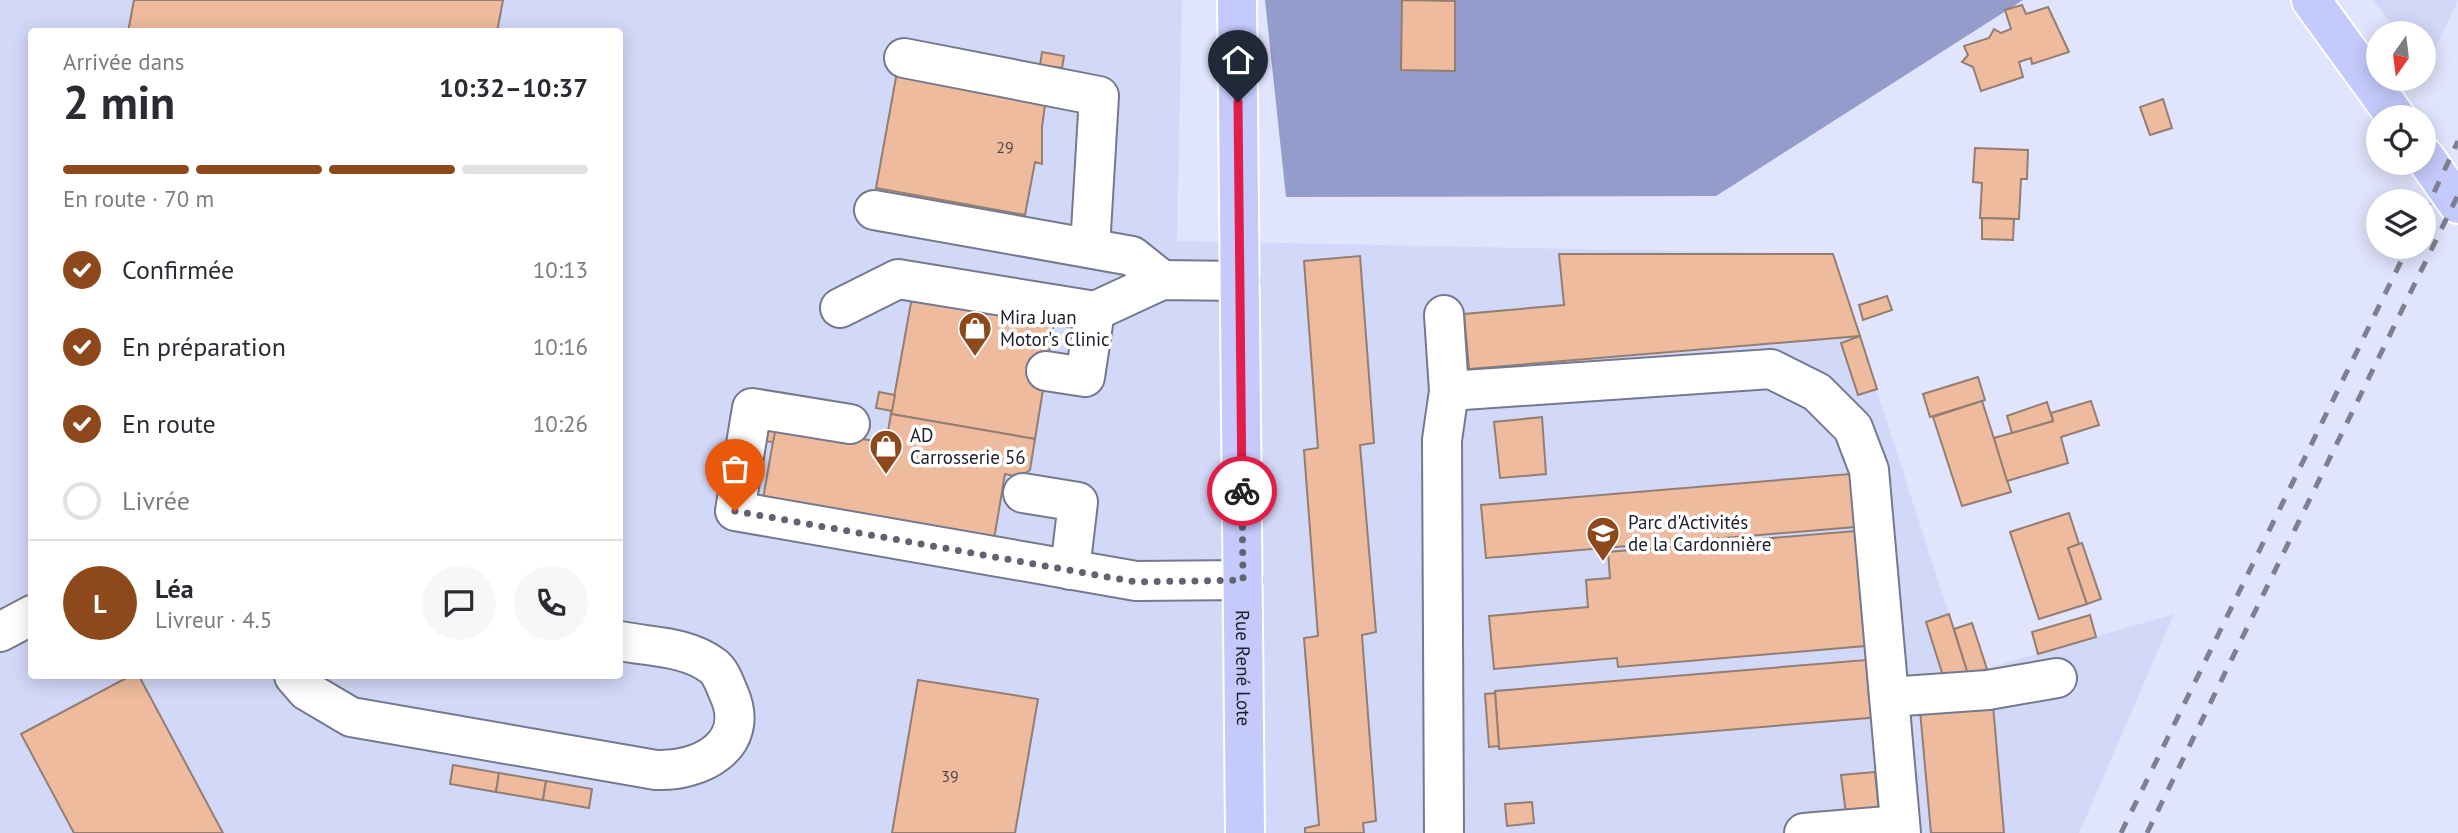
<!DOCTYPE html>
<html lang="fr">
<head>
<meta charset="utf-8">
<style>
	body { margin:0; font-family:"PT Sans",sans-serif; background:#f7f7f7; color:#2b2b33; height:100vh; display:flex; flex-direction:column; font-size:26px; white-space:nowrap }
	* { box-sizing:border-box; margin:0 }
	p { font-size:23px; color:#7c7c81 }
	.icon { flex:none; width:38px; height:38px; fill:none; stroke:currentColor; stroke-width:2; stroke-linecap:round; stroke-linejoin:round }
	.map { position:relative; flex:1; overflow:hidden }
	.sheet { position:absolute; left:28px; top:28px; width:595px; height:651px; display:flex; flex-direction:column; background:#fff; border-radius:7px; box-shadow:0 4px 18px #0003 }
	.sheet>* { flex:none }
	.needle { width:46px; rotate:194deg }
	.controls { position:absolute; left:2366px; top:21px; display:grid; gap:14px }
	.controls a { display:grid; place-items:center; width:70px; height:70px; border-radius:50%; background:#fff; box-shadow:0 4px 18px #0003; font-size:35px }
	.pin { position:absolute; display:grid; place-items:center; width:60px; height:60px; color:#fff; margin:-72px -30px; border-radius:50% 50% 50% 0; rotate:-45deg; box-shadow:0 0 7px #0007 }
	.pin .icon { rotate:45deg }
	.courier { position:absolute; display:grid; place-items:center; width:70px; height:70px; margin:-35px; border:5px solid #e11d48; border-radius:50%; background:#fff; color:#222; box-shadow:0 2px 9px #0007 }
	.overview em { font-style:normal; font-weight:800 }
	.overview div { display:flex; flex-direction:column-reverse }
	.overview { display:flex; align-items:center; justify-content:space-between; height:119px; padding:0 35px }
	h1 { font-size:46px; font-weight:800; line-height:52px }
	.bar { display:grid; grid-template-columns:repeat(4,1fr); gap:10px 7px; align-content:center; height:84px; padding:0 35px }
	.bar i { height:9px; border-radius:5px; background:#e1e1e2 }
	.bar .current { background:#8d491c }
	.bar p { grid-column:span 4 }
	.line { display:flex; align-items:center; gap:18px; padding:0 35px; border-top:2px solid #e1e1e2 }
	.line div { flex:1 }
	.round { display:grid; place-items:center; flex:none; width:74px; height:74px; border-radius:37px; background:#f7f7f7 }
	ol { padding:0 35px; list-style:none }
	li { display:flex; align-items:center; gap:21px; height:77px }
	li p { margin-inline-start:auto }
	li .icon { padding:7px; border-radius:50%; background:#8d491c; color:#fff; stroke-width:4 }
	li:last-child { color:#7c7c81 }
	li i { width:38px; height:38px; border:4px solid #e1e1e2; border-radius:50% }
	.map>svg:first-child { display:block }
	.built { fill:#d2d8f7; fill-rule:evenodd }
	.forest { fill:#949ccc }
	.building { fill:#eebb9e; stroke:#947e72; stroke-width:2 }
	.lines { fill:none; stroke-linecap:round; stroke-linejoin:round }
	.minor-casing { stroke:#75798e; stroke-width:42 }
	.major-casing { stroke:#fff; stroke-width:42 }
	.minor { stroke:#fff; stroke-width:38 }
	.major { stroke:#c4cbfc; stroke-width:38 }
	.rail { stroke:#7e8091; stroke-width:5; stroke-dasharray:12 12; stroke-linecap:butt }
	.done { stroke:#616372; stroke-width:7; stroke-dasharray:0 12.6 }
	.route { stroke:#e11d48; stroke-width:9 }
	.labels { text-anchor:middle; stroke-width:7; stroke-linejoin:round; paint-order:stroke }
	.number-label { font-size:16px; fill:#514545 }
	.poi-label { font-size:19px; fill:#1d1e27; stroke:#fff; text-anchor:start }
	.street-label { font-size:19px; fill:#1d1e27; stroke:#fff }
</style>
</head>
<body>
<div class="map">
<svg width="2458" height="833" viewBox="0 0 2458 833">
	<rect width="100%" height="100%" fill="#e0e4fc"/>
	<g class="built">
		<path d="M0 0H1182L1177 241 1833 254 1968 674 2174 614 2079 833H0ZM32 32H620V676H32Z"/>
		<path d="M2373 0H2458L2426 68 2424 33H2399Z"/>
	</g>
	<path class="forest" d="M1265 0H2023L1716 196 1286 197Z"/>
	<g class="building">
		<path d="M134 0H503L497 32H128Z"/>
		<path d="M1402 0 1455 1V71L1401 70Z"/>
		<path d="M2022 5 2026 14 2048 7 2069 52 2032 64 2031 58 2019 62 2023 77 1981 91 1973 67 1962 62 1968 55 1964 46 1989 38 1994 29 2001 33 2011 29 2005 10Z"/>
		<path d="M1042 52 1064 56 1062 68 1040 65Z"/>
		<path d="M897 72 1046 98 1042 127V164L1035 162 1025 215 876 188Z"/>
		<path d="M2163 99 2172 128 2150 135 2140 107Z"/>
		<path d="M1975 148 2028 150 2027 179H2021L2019 219 1980 218 1982 183 1973 182Z"/>
		<path d="M1982 218 2014 219 2013 240 1982 239Z"/>
		<path d="M1559 254H1833L1860 336 1469 369 1464 314 1564 305Z"/>
		<path d="M1360 256 1374 443 1360 445 1376 632 1362 635 1376 821 1363 823 1364 833H1305V828L1319 825 1304 638 1318 636 1304 450 1318 448 1304 261Z"/>
		<path d="M1887 296 1892 310 1863 320 1859 305Z"/>
		<path d="M912 297 1054 322 1035 439 891 414Z"/>
		<path d="M1860 336 1877 389 1858 395 1841 343Z"/>
		<path d="M1978 377 1985 400 1930 417 1923 394Z"/>
		<path d="M879 392 895 395 892 411 876 408Z"/>
		<path d="M1982 401 2011 492 1962 506 1933 417Z"/>
		<path d="M2091 401 2099 425 2061 437 2068 463 2007 481 1994 438 2053 421 2051 413Z"/>
		<path d="M2047 402 2053 421 2012 433 2007 416Z"/>
		<path d="M891 414 1035 439 1030 470 1019 477 1005 474 994 539 763 499 776 424 886 443Z"/>
		<path d="M1542 417 1546 474 1500 478 1494 422Z"/>
		<path d="M766 425 776 427 773 442 763 441Z"/>
		<path d="M1850 474 1855 527 1486 558 1481 505Z"/>
		<path d="M2069 513 2079 544 2068 548 2087 604 2039 619 2010 532Z"/>
		<path d="M1855 531 1865 646 1618 667 1617 658 1494 669 1489 616 1588 607 1586 580 1610 578 1608 552Z"/>
		<path d="M2082 543 2101 599 2087 604 2068 548Z"/>
		<path d="M1949 614 1968 674 1944 679 1926 622Z"/>
		<path d="M2090 615 2096 637 2038 654 2032 632Z"/>
		<path d="M1972 623 1987 669 1968 674 1954 629Z"/>
		<path d="M1866 660 1869 698H1878L1880 717 1499 749 1495 691Z"/>
		<path d="M130 676H139L223 833H74L21 734Z"/>
		<path d="M918 680 1038 699 1015 833H892Z"/>
		<path d="M1495 693 1499 746 1489 747 1485 694Z"/>
		<path d="M1993 705 2004 833H1931L1920 710Z"/>
		<path d="M453 765 499 773 496 792 450 784Z"/>
		<path d="M1875 772 1879 811 1846 814 1841 775Z"/>
		<path d="M499 773 546 781 543 800 496 792Z"/>
		<path d="M546 781 592 789 589 808 543 800Z"/>
		<path d="M1532 802 1534 823 1507 826 1505 804Z"/>
	</g>
	<g class="lines">
		<defs>
			<g id="minor">
				<path d="M904 58 1099 96 1090 248"/>
				<path d="M874 210 1132 256 1162 280"/>
				<path d="M840 308 898 279 1095 311 1162 280 1240 281"/>
				<path d="M1046 371 1085 377 1095 311"/>
				<path d="M1449 391 1771 369 1817 392 1853 428 1869 470 1901 833"/>
				<path d="M850 424 752 408 735 511 1136 581 1243 580"/>
				<path d="M1023 493 1078 502 1070 570"/>
				<path d="M0 632 32 615"/>
				<path d="M294 676 307 691 351 717 656 770C699 772 752 746 729 694 725 685 721 672 713 666 687 646 650 647 620 641"/>
				<path d="M1889 697 1988 690 2057 678"/>
				<path d="M1444 833 1442 440 1449 391 1444 315"/>
				<path d="M1804 833 1900 825"/>
			</g>
			<g id="major">
				<path id="s1" d="M1237 0 1245 833"/>
				<path d="M2311 0 2396 117"/>
				<path d="M2424 156 2458 204"/>
			</g>
		</defs>
		<use href="#minor" class="minor-casing"/>
		<use href="#major" class="major-casing"/>
		<use href="#minor" class="minor"/>
		<use href="#major" class="major"/>
		<g class="rail">
			<path d="M2424 214 2458 141"/>
			<path d="M2121 833 2408 247"/>
			<path d="M2147 833 2458 195"/>
		</g>
	</g>
	<g class="lines">
		<path class="done" d="M735 511 1136 582 1243 580 1242 491"/>
		<path class="route" d="M1238 102 1242 491"/>
	</g>
	<defs>
		<symbol id="shop-pin" viewBox="-11 -11 22 30"><path d="M0 17L-7.5 6A9.5 9.5 0 1 1 7.5 6Z" fill="#8d491c" stroke="#fff"/><path d="M-5-2.5h2.3a2.7 3.5 0 0 1 5.4 0H5L5.5 6h-11ZM-1.5-2.5h3a1.5 2.3 0 0 0-3 0Z" fill="#fff"/></symbol>
		<symbol id="university-pin" viewBox="-11 -11 22 30"><path d="M0 17L-7.5 6A9.5 9.5 0 1 1 7.5 6Z" fill="#8d491c" stroke="#fff"/><path d="M0-5L7-2L0 1L-7-2ZM-4 1L0 2.5L4 1V4Q0 6-4 4Z" fill="#fff"/></symbol>
	</defs>
	<g fill-rule="evenodd">
		<use href="#shop-pin" x="956" y="309" width="38" height="52"/>
		<use href="#shop-pin" x="867" y="427" width="38" height="52"/>
		<use href="#university-pin" x="1584" y="514" width="38" height="52"/>
	</g>
	<g class="labels">
		<g class="number-label">
			<text x="1005" y="153">29</text>
			<text x="950" y="782">39</text>
		</g>
		<g class="poi-label">
			<text x="1000" y="324">Mira Juan<tspan x="1000" dy="22">Motor's Clinic</tspan></text>
			<text x="910" y="442">AD<tspan x="910" dy="22">Carrosserie 56</tspan></text>
			<text x="1628" y="529">Parc d'Activités<tspan x="1628" dy="22">de la Cardonnière</tspan></text>
		</g>
		<g class="street-label">
			<text dy="7" stroke="none"><textPath href="#s1" startOffset="668">Rue René Lote</textPath></text>
		</g>
	</g>
</svg>
<div class="controls">
<a><svg class="needle" viewBox="-14 -14 28 28"><path d="M0-13l5 13h-10z" fill="#e53935"/><path d="M0 13l5-13h-10z" fill="#7c7c81"/></svg></a>
<a><svg class="icon" aria-label="locate" viewBox="0 0 24 24"><circle cx="12" cy="12" r="6"/><path d="M12 2v4M12 18v4M2 12h4M18 12h4"/></svg></a>
<a><svg class="icon" aria-label="layers" viewBox="0 0 24 24"><path d="M12 4l9 5-9 5-9-5zM3 14l9 5 9-5"/></svg></a>
</div>
<div class="pin" style="left:735px;top:511px;background:#ea580c"><svg class="icon" aria-label="bag" viewBox="0 0 24 24"><path d="M5 8h14l-1 12H6zM9 8a3 3 0 0 1 6 0"/></svg></div>
<div class="pin" style="left:1238px;top:102px;background:#1f2937"><svg class="icon" aria-label="home" viewBox="0 0 24 24"><path d="M3 11l9-7 9 7M6 9v11h12V9"/></svg></div>
<div class="courier" style="left:1242px;top:491px"><svg class="icon" aria-label="bike" viewBox="0 0 24 24"><circle cx="6" cy="16" r="4"/><circle cx="18" cy="16" r="4"/><path d="M6 16l4-8h5l3 8M10 8l3 8H6M13 5h3"/></svg></div>
<section class="sheet">
<div class="overview"><div><h1>2 min</h1><p>Arrivée dans</p></div><em>10:32–10:37</em></div>
<div class="bar"><i class="current"></i><i class="current"></i><i class="current"></i><i></i><p>En route · 70 m</p></div>
<ol>
<li><svg class="icon" aria-label="check" viewBox="0 0 24 24"><path d="M5 12l5 5 9-10"/></svg>Confirmée<p>10:13</p></li>
<li><svg class="icon" aria-label="check" viewBox="0 0 24 24"><path d="M5 12l5 5 9-10"/></svg>En préparation<p>10:16</p></li>
<li><svg class="icon" aria-label="check" viewBox="0 0 24 24"><path d="M5 12l5 5 9-10"/></svg>En route<p>10:26</p></li>
<li><i></i>Livrée</li>
</ol>
<div class="line" style="height:126px"><b class="round" style="background:#8d491c;color:#fff">L</b><div><b>Léa</b><p>Livreur · 4.5</p></div><a class="round"><svg class="icon" aria-label="chat" viewBox="0 0 24 24"><path d="M4 5h16v11H9l-5 4z"/></svg></a><a class="round"><svg class="icon" aria-label="phone" viewBox="0 0 24 24"><path d="M5 4h4l2 5-3 2q2 4 5 5l2-3 5 2v4C11 20 4 13 5 4z"/></svg></a></div>
</section>
</div>
</body>
</html>
